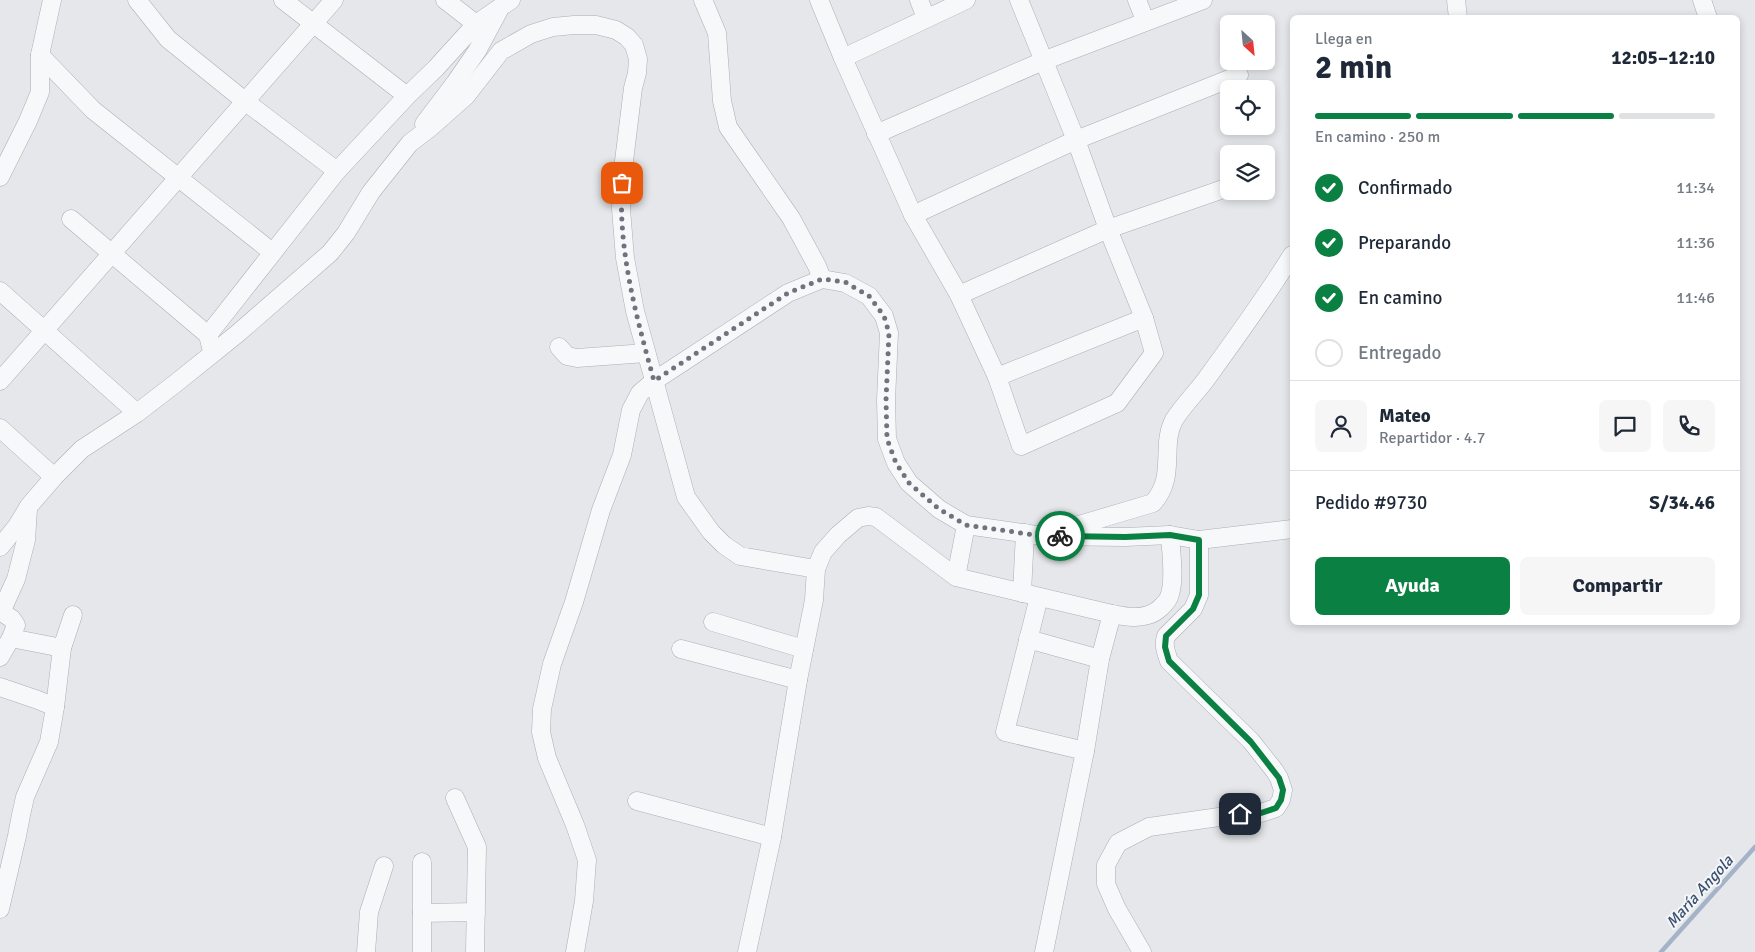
<!DOCTYPE html>
<html lang="es">
<head>
<meta charset="utf-8">
<style>
	body { margin:0; font-family:Signika,sans-serif; background:#f6f6f7; color:#1f2937; height:100vh; display:flex; flex-direction:column; font-size:19px; white-space:nowrap }
	* { box-sizing:border-box; margin:0 }
	p { font-size:16px; color:#747a83 }
	.icon { flex:none; width:28px; height:28px; fill:none; stroke:currentColor; stroke-width:2; stroke-linecap:round; stroke-linejoin:round }
	.map { position:relative; flex:1; overflow:hidden }
	.details { position:absolute; left:1290px; top:15px; width:450px; height:610px; display:flex; flex-direction:column; background:#fff; border-radius:8px; box-shadow:0 2px 8px #0003 }
	.details>* { flex:none }
	.needle { width:32px; rotate:153deg }
	.buttons { position:absolute; left:1220px; top:15px; display:grid; gap:10px }
	.buttons a { display:grid; place-items:center; width:55px; height:55px; border-radius:8px; background:#fff; box-shadow:0 2px 8px #0003; font-size:25px }
	.pin { position:absolute; display:grid; place-items:center; width:42px; height:42px; color:#fff; margin:-21px; border-radius:10px; box-shadow:0 2px 8px #0006 }
	.courier { position:absolute; display:grid; place-items:center; width:50px; height:50px; margin:-25px; border:4px solid #0b8043; border-radius:50%; background:#fff; color:#222; box-shadow:0 1px 6px #0007 }
	.head em { font-style:normal; font-weight:800 }
	.head div { display:flex; flex-direction:column-reverse }
	.head { display:flex; align-items:center; justify-content:space-between; height:85px; padding:0 25px }
	h1 { font-size:32px; font-weight:800; line-height:38px }
	.bar { display:grid; grid-template-columns:repeat(4,1fr); gap:8px 5px; align-content:center; height:60px; padding:0 25px }
	.bar i { height:6px; border-radius:4px; background:#e0e1e3 }
	.bar .selected { background:#0b8043 }
	.bar p { grid-column:span 4 }
	.line { display:flex; align-items:center; gap:12px; padding:0 25px; border-top:1px solid #e0e1e3 }
	.line div { flex:1 }
	.round { display:grid; place-items:center; flex:none; width:52px; height:52px; border-radius:8px; background:#f6f6f7 }
	ol { padding:0 25px; list-style:none }
	li { display:flex; align-items:center; gap:15px; height:55px }
	li p { margin-inline-start:auto }
	li .icon { padding:5px; border-radius:50%; background:#0b8043; color:#fff; stroke-width:4 }
	li:last-child { color:#747a83 }
	li i { width:28px; height:28px; border:2px solid #e0e1e3; border-radius:50% }
	.primary-button { display:flex; gap:10px; margin-top:auto; padding:10px 25px }
	.primary-button a { flex:1; height:58px; border-radius:8px; background:#0b8043; color:#fff; font-size:20px; font-weight:800; line-height:58px; text-align:center }
	.primary-button a+a { background:#f6f6f7; color:#1f2937 }
	.map>svg:first-child { display:block }
	.lines { fill:none; stroke-linecap:round; stroke-linejoin:round }
	.stream { stroke:#a4b3c7; stroke-width:4.5 }
	.minor-casing { stroke:#aaaeb5; stroke-width:19 }
	.minor { stroke:#f7f8fa; stroke-width:18 }
	.done { stroke:#6e737d; stroke-width:5; stroke-dasharray:0 9 }
	.route { stroke:#0b8043; stroke-width:6 }
	.labels { text-anchor:middle; stroke-width:4; stroke-linejoin:round; paint-order:stroke }
	.water-label { font-size:16px; font-style:italic; fill:#3c5172; stroke:#f4f6f8 }
</style>
</head>
<body>
<div class="map">
<svg width="1755" height="952" viewBox="0 0 1755 952">
	<rect width="100%" height="100%" fill="#e5e7eb"/>
	<g class="lines">
		<path class="stream" d="M1661 952 1755 847"/>
		<defs>
			<g id="minor">
				<path d="M137 0 168 39 246 102 337 171"/>
				<path d="M283 0 407 96"/>
				<path d="M445 0 476 24"/>
				<path d="M703 0 717 33 722 101 728 127 791 218 817 266 822 279"/>
				<path d="M819 0 843 58 913 215 959 295 997 377 1021 446 1117 403 1154 353 1144 318 1108 229 1076 140 1019 0"/>
				<path d="M919 0 926 18"/>
				<path d="M1137 0 1145 20"/>
				<path d="M1456 0 1458 18"/>
				<path d="M1702 0 1708 18"/>
				<path d="M40 55 93 110 272 252"/>
				<path d="M843 58 966 0"/>
				<path d="M424 124 455 83 477 51 499 10"/>
				<path d="M876 134 1043 61 1203 0"/>
				<path d="M0 177 28 121 40 92V55L52 0"/>
				<path d="M913 215 1076 140 1239 75"/>
				<path d="M71 219 208 335 211 347"/>
				<path d="M0 291 137 413"/>
				<path d="M959 295 1108 229 1229 187"/>
				<path d="M208 335 337 171 407 96 436 68 476 24 511 0"/>
				<path d="M559 347 567 356 577 358 646 353"/>
				<path d="M997 377 1144 318"/>
				<path d="M0 381 334 0"/>
				<path d="M0 428 54 477"/>
				<path d="M1062 530 1153 503C1177 476 1160 446 1174 420 1183 405 1197 392 1207 378 1236 338 1266 297 1292 255"/>
				<path d="M0 547 17 526 29 506 54 477 82 449 137 413 176 383 237 334 330 253 346 233 371 192 410 143 431 127 466 96 501 51 531 34 553 27 574 25H596L616 30 627 37 634 45 638 59 637 73 633 88 623 169 621 209 625 258 635 311 686 497 711 532 724 545 740 556 816 569"/>
				<path d="M956 577 966 525"/>
				<path d="M1022 593 1025 533"/>
				<path d="M1039 597 1005 732 1085 751"/>
				<path d="M0 611 12 619 16 625 11 638 0 657"/>
				<path d="M1 612 16 579 26 540 28 509"/>
				<path d="M1112 614C1124 616 1136 619 1148 615 1156 613 1168 603 1170 594 1175 578 1171 552 1170 535"/>
				<path d="M713 622 804 649"/>
				<path d="M11 638 62 648"/>
				<path d="M1028 639 1100 659"/>
				<path d="M681 649 798 680"/>
				<path d="M0 687 38 700 55 707 49 742 25 797 21 815 17 836 0 909"/>
				<path d="M55 707 62 648 73 615"/>
				<path d="M455 798 477 847 475 952"/>
				<path d="M637 801 772 837"/>
				<path d="M422 913 476 912"/>
				<path d="M366 952 369 912 384 866"/>
				<path d="M422 952V862"/>
				<path d="M575 952 584 901 587 860 575 825 547 758 541 732 542 709 552 664 574 602 601 510 622 455 631 410 640 393 654 381 788 293 822 279 845 283 869 296 884 316 889 333 886 400 887 439 896 463 909 483 939 509 966 525 1043 536 1125 537 1170 535 1199 540 1292 529"/>
				<path d="M747 952 772 837 798 680 814 600 816 569 823 552 838 535 858 518 868 516 876 517 956 577 1112 614 1100 659 1085 751 1044 952"/>
				<path d="M1142 952 1117 909 1106 884V865L1118 843 1149 827 1240 814 1261 813 1276 808 1281 800 1283 790 1279 778 1274 770 1251 741 1169 661C1166 652 1163 645 1166 636L1193 609 1199 595V540"/>
			</g>
		</defs>
		<use href="#minor" class="minor-casing"/>
		<use href="#minor" class="minor"/>
	</g>
	<g class="lines">
		<path class="done" d="M622 183C618 251 636 315 654 381L788 293 822 279 845 282 869 296 884 316 889 333 886 400 887 439 896 463 909 483 939 509 966 525 1042 536H1060"/>
		<path class="route" d="M1060 536 1125 537 1170 535 1199 540V595L1193 609 1166 636 1165 647 1169 661 1251 742 1279 778 1283 790 1281 800 1276 808 1261 813 1240 814"/>
	</g>
	<g class="labels">
		<g class="water-label">
			<text transform="translate(1699 891) rotate(-48)" y="6">María Angola</text>
		</g>
	</g>
</svg>
<div class="buttons">
<a><svg class="needle" viewBox="-14 -14 28 28"><path d="M0-13l5 13h-10z" fill="#e53935"/><path d="M0 13l5-13h-10z" fill="#747a83"/></svg></a>
<a><svg class="icon" aria-label="locate" viewBox="0 0 24 24"><circle cx="12" cy="12" r="6"/><path d="M12 2v4M12 18v4M2 12h4M18 12h4"/></svg></a>
<a><svg class="icon" aria-label="layers" viewBox="0 0 24 24"><path d="M12 4l9 5-9 5-9-5zM3 14l9 5 9-5"/></svg></a>
</div>
<div class="pin" style="left:622px;top:183px;background:#ea580c"><svg class="icon" aria-label="bag" viewBox="0 0 24 24"><path d="M5 8h14l-1 12H6zM9 8a3 3 0 0 1 6 0"/></svg></div>
<div class="pin" style="left:1240px;top:814px;background:#1f2937"><svg class="icon" aria-label="home" viewBox="0 0 24 24"><path d="M3 11l9-7 9 7M6 9v11h12V9"/></svg></div>
<div class="courier" style="left:1060px;top:536px"><svg class="icon" aria-label="bike" viewBox="0 0 24 24"><circle cx="6" cy="16" r="4"/><circle cx="18" cy="16" r="4"/><path d="M6 16l4-8h5l3 8M10 8l3 8H6M13 5h3"/></svg></div>
<section class="details">
<div class="head"><div><h1>2 min</h1><p>Llega en</p></div><em>12:05–12:10</em></div>
<div class="bar"><i class="selected"></i><i class="selected"></i><i class="selected"></i><i></i><p>En camino · 250 m</p></div>
<ol>
<li><svg class="icon" aria-label="check" viewBox="0 0 24 24"><path d="M5 12l5 5 9-10"/></svg>Confirmado<p>11:34</p></li>
<li><svg class="icon" aria-label="check" viewBox="0 0 24 24"><path d="M5 12l5 5 9-10"/></svg>Preparando<p>11:36</p></li>
<li><svg class="icon" aria-label="check" viewBox="0 0 24 24"><path d="M5 12l5 5 9-10"/></svg>En camino<p>11:46</p></li>
<li><i></i>Entregado</li>
</ol>
<div class="line" style="height:90px"><a class="round"><svg class="icon" aria-label="person" viewBox="0 0 24 24"><circle cx="12" cy="8" r="4"/><path d="M4 21q1-7 8-7t8 7"/></svg></a><div><b>Mateo</b><p>Repartidor · 4.7</p></div><a class="round"><svg class="icon" aria-label="chat" viewBox="0 0 24 24"><path d="M4 5h16v11H9l-5 4z"/></svg></a><a class="round"><svg class="icon" aria-label="phone" viewBox="0 0 24 24"><path d="M5 4h4l2 5-3 2q2 4 5 5l2-3 5 2v4C11 20 4 13 5 4z"/></svg></a></div>
<div class="line" style="height:65px"><div>Pedido #9730</div><b>S/34.46</b></div>
<div class="primary-button"><a>Ayuda</a><a>Compartir</a></div>
</section>
</div>
</body>
</html>
